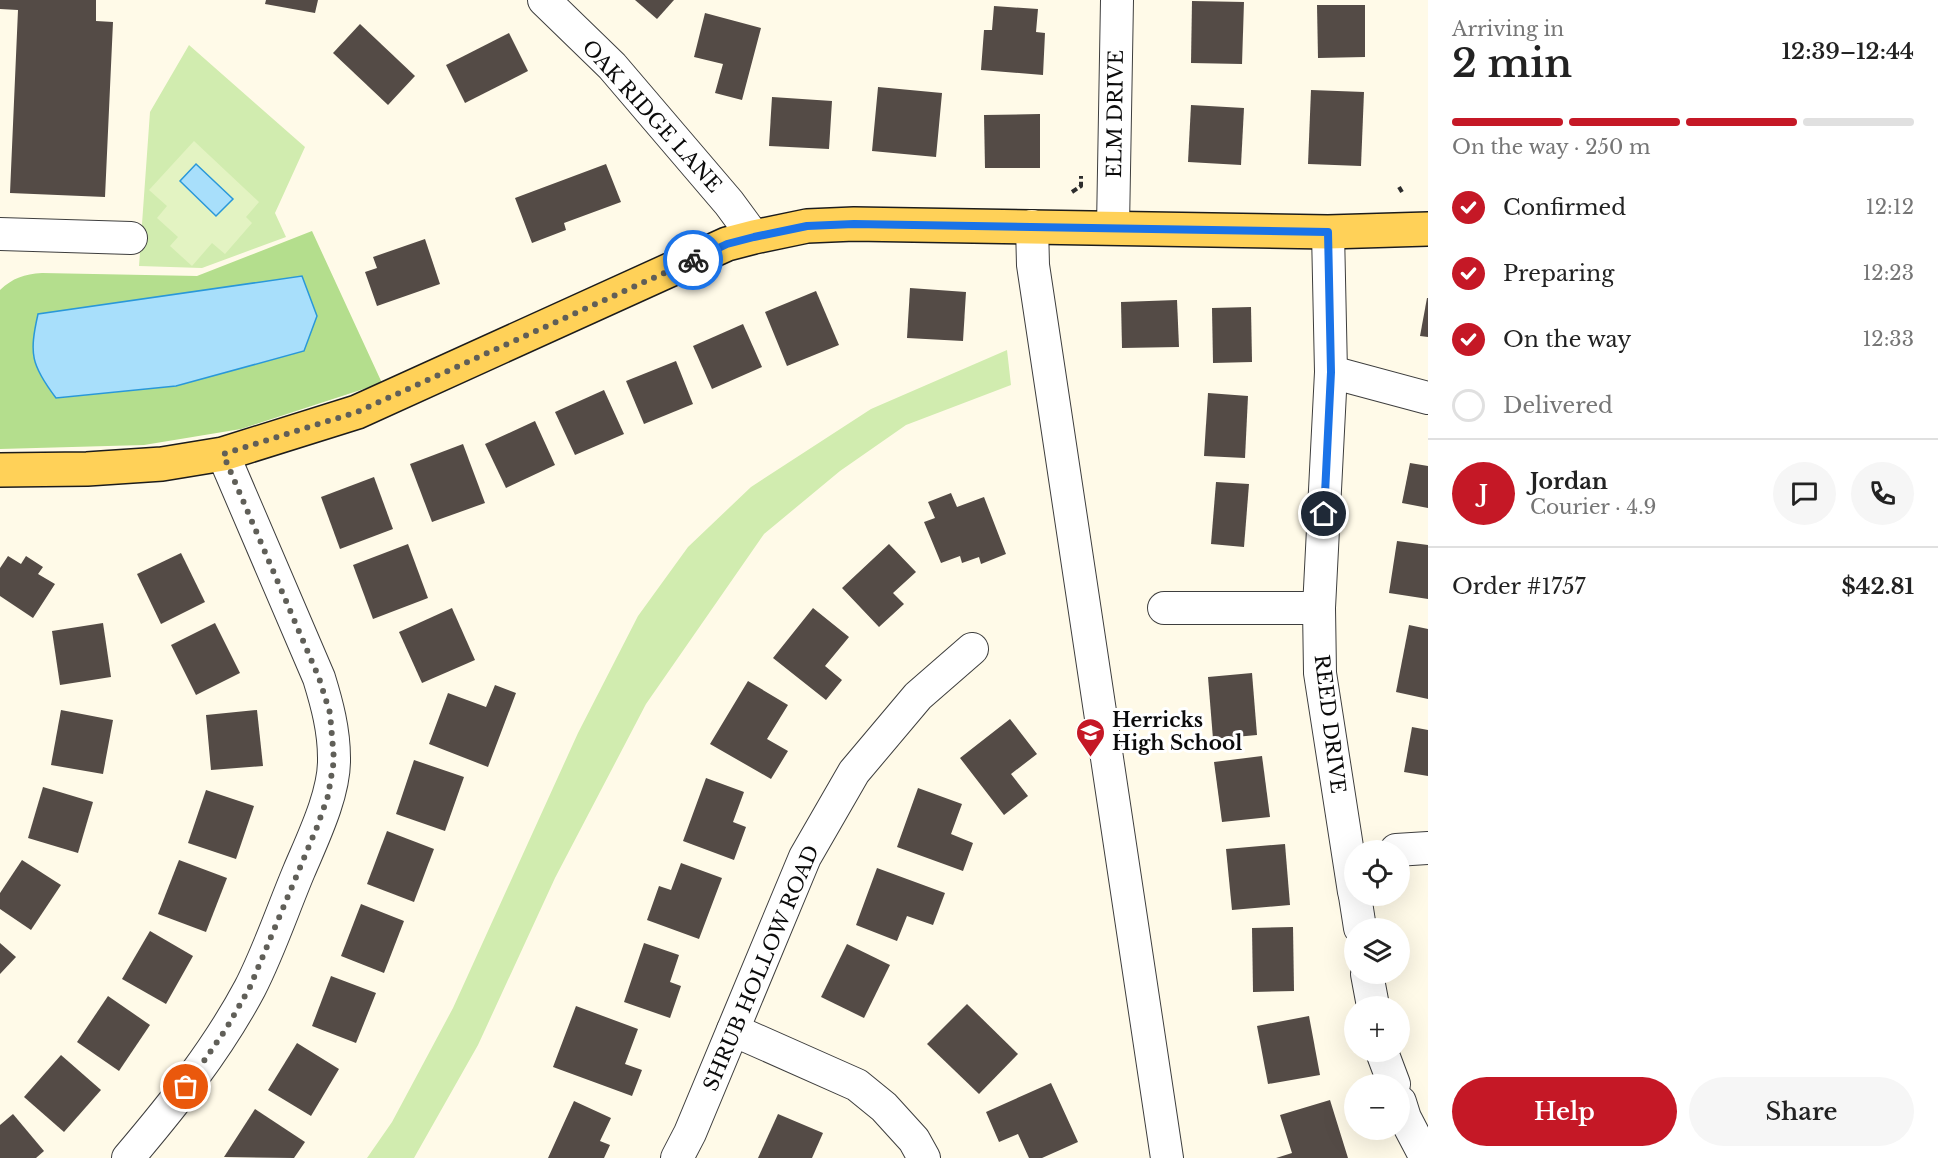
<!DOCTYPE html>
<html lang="en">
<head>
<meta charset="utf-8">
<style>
	body { margin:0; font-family:"Libre Baskerville",serif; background:#f6f6f6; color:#222; height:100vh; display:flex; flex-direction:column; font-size:22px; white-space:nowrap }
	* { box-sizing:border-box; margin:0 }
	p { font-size:20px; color:#767676 }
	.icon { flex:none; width:33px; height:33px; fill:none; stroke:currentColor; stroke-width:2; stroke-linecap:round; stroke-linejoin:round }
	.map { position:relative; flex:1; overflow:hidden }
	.sheet { display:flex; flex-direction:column; background:#fff; width:510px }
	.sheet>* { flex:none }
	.controls { position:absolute; left:1344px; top:840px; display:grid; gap:12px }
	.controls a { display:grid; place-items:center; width:66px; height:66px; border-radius:50%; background:#fff; box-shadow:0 6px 24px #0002; font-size:30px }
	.pin { position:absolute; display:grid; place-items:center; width:51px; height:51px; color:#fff; margin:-26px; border:3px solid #fff; border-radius:50%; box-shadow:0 2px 6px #0007 }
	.courier { position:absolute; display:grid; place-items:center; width:60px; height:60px; margin:-30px; border:4px solid #1a73e8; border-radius:50%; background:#fff; color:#222; box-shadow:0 2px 8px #0007 }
	.head em { font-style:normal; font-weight:600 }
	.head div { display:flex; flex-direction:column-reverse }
	.head { display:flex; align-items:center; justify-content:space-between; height:102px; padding:0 24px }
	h1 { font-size:39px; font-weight:600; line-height:45px }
	.bar { display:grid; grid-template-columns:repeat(4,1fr); gap:9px 6px; align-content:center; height:72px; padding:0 24px }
	.bar i { height:8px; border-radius:4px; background:#e0e0e0 }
	.bar .selected { background:#c51826 }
	.bar p { grid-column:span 4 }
	.line { display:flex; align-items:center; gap:15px; padding:0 24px; border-top:2px solid #e0e0e0 }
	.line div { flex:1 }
	.round { display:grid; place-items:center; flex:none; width:63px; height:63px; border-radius:32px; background:#f6f6f6 }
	ol { padding:0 24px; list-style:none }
	li { display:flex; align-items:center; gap:18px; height:66px }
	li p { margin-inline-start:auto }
	li .icon { padding:6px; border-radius:50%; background:#c51826; color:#fff; stroke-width:4 }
	li:last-child { color:#767676 }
	li i { width:33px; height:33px; border:3px solid #e0e0e0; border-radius:50% }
	.action { display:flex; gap:12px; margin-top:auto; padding:12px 24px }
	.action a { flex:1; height:69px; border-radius:36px; background:#c51826; color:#fff; font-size:24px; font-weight:600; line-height:69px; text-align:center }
	.action a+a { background:#f6f6f6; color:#222 }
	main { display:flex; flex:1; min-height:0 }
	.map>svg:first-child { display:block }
	.green { fill:#d1ecaf }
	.forest { fill:#b4de8d; fill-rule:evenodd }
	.pitch { fill:#e3f3c2 }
	.water { fill:#a8dffb; stroke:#2998d9; stroke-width:1.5 }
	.building { fill:#544b46 }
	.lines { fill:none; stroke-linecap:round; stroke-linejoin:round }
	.minor-casing { stroke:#3e3e3e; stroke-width:34 }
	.major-casing { stroke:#1c1c1c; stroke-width:36 }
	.path { stroke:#2d2d2d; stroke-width:4; stroke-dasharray:6 3; stroke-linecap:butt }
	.minor { stroke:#fff; stroke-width:32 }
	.major { stroke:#ffd158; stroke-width:33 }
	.done { stroke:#605f58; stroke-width:6; stroke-dasharray:0 10.8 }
	.route { stroke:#1a73e8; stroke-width:8 }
	.labels { text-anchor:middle; stroke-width:6; stroke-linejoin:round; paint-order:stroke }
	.street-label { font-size:20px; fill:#0b0b0b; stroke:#fff }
	.poi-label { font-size:20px; font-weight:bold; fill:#0b0b0b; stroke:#fff; text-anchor:start }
</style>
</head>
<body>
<main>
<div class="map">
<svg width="1428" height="1158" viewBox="0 0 1428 1158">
	<rect width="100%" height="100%" fill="#fffae8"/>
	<g class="green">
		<path d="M189 45 305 147 275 213 286 237 202 268 139 266 150 112Z"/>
		<path d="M1007 350 1011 385 906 425 840 471 764 534 646 704 555 878 478 1045 414 1158H367L392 1122 453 1008 578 733 638 616 688 547 751 487 871 409Z"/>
	</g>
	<path class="forest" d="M312 231 382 383 241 429 144 445 0 449V290C13 278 24 274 42 273L197 276ZM303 351 176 386 56 398Z"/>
	<path class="pitch" d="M194 141 259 202 246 217 252 223 225 254 212 243 192 266 170 246 178 237 157 218 167 206 149 190Z"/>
	<g class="water">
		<path d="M196 164 233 199 216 216 180 181Z"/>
		<path d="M302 276 317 316 304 351 176 386 56 398C31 365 29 354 38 314Z"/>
	</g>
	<g class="building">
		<path d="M0 0H96V21L113 22 105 197 10 193 18 10 0 9Z"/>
		<path d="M266 0H318L315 13 265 4Z"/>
		<path d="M635 0H674L657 19Z"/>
		<path d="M1192 1 1244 2 1242 64 1191 63Z"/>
		<path d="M1317 5H1365V57L1318 58Z"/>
		<path d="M994 6 1038 9 1036 32 1045 33 1043 75 981 70 984 30H992Z"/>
		<path d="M705 13 761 28 742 100 715 93 723 64 694 57Z"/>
		<path d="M360 24 415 76 388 105 333 53Z"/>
		<path d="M509 33 528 71 465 103 446 65Z"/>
		<path d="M878 87 942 93 936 157 872 151Z"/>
		<path d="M1311 90 1364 92 1361 166 1308 164Z"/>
		<path d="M772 97 832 101 829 149 769 146Z"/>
		<path d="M1191 105 1244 108 1241 165 1188 162Z"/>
		<path d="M1040 114V168H985L984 115Z"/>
		<path d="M606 164 621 202 564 223 566 230 532 243 515 198Z"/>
		<path d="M425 239 440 284 377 306 365 272 377 268 373 257Z"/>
		<path d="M910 288 966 292 963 341 907 338Z"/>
		<path d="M816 291 839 345 787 366 765 312Z"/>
		<path d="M1427 298H1428V337L1420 336Z"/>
		<path d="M1177 300 1179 347 1122 348 1121 302Z"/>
		<path d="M1251 307 1252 362 1213 363 1212 308Z"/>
		<path d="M743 324 762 367 712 389 693 346Z"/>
		<path d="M676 361 693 404 644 424 626 381Z"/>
		<path d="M604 390 624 434 575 455 555 412Z"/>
		<path d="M1208 393 1248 396 1245 458 1204 456Z"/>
		<path d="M535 421 555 465 506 488 485 444Z"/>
		<path d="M463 444 485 503 432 522 410 464Z"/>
		<path d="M1410 463 1428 466V508L1402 503Z"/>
		<path d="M374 477 393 529 340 549 321 497Z"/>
		<path d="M1216 482 1249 484 1244 547 1211 544Z"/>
		<path d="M951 493 957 507 984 497 1006 554 981 564 979 557 962 563 960 556 941 563 924 522 935 518 928 502Z"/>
		<path d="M1397 541 1428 545V599L1389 593Z"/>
		<path d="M408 544 428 598 373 619 353 565Z"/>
		<path d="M889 544 916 572 893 593 904 604 879 627 842 588Z"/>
		<path d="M181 553 205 602 161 624 137 574Z"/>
		<path d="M8 556 21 564 26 556 43 567 38 574 55 584 33 618 0 596V568Z"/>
		<path d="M452 608 475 660 422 683 399 632Z"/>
		<path d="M813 608 849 637 825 666 842 680 826 700 773 658Z"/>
		<path d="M103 623 111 677 60 685 52 631Z"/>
		<path d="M215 623 240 673 196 695 171 645Z"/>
		<path d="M1409 625 1428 629V699L1396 692Z"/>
		<path d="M1252 673 1257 735 1213 739 1208 677Z"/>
		<path d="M748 681 788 705 767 739 788 751 771 779 710 744Z"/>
		<path d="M495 685 516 693 488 767 429 744 448 693 486 707Z"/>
		<path d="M61 710 113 720 103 774 51 765Z"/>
		<path d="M257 710 263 766 211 770 206 715Z"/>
		<path d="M1010 719 1037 754 1011 774 1028 796 1004 815 960 758Z"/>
		<path d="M1412 727 1428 730V776L1404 772Z"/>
		<path d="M1262 756 1270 817 1222 822 1214 762Z"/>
		<path d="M414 760 464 777 445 831 396 814Z"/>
		<path d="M706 778 744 792 733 822 746 827 734 860 683 841Z"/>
		<path d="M43 787 93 802 78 853 28 838Z"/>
		<path d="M918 788 962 804 951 834 973 843 963 871 897 847Z"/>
		<path d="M206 790 254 806 236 859 188 843Z"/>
		<path d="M387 831 434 849 414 902 367 884Z"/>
		<path d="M1285 844 1290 905 1232 910 1226 849Z"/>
		<path d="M22 860 61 885 31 930 0 909V893Z"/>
		<path d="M179 860 227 878 206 932 158 914Z"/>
		<path d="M681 863 722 878 699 939 647 920 659 886 671 890Z"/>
		<path d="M877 868 945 893 933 925 907 916 897 941 856 925Z"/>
		<path d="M361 904 404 921 384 973 341 956Z"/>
		<path d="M1293 927 1294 991 1253 992 1252 928Z"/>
		<path d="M150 931 193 956 166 1004 122 979Z"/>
		<path d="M0 943 16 957 0 974Z"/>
		<path d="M644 943 679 955 670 982 681 986 670 1018 624 1002Z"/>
		<path d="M847 944 890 965 864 1018 821 997Z"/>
		<path d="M331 976 376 993 356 1043 312 1026Z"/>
		<path d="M108 996 150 1025 119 1071 77 1042Z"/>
		<path d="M967 1004 1018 1054 979 1094 927 1044Z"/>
		<path d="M576 1006 638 1029 625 1064 642 1070 632 1096 553 1067Z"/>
		<path d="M1309 1016 1320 1075 1268 1084 1257 1026Z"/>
		<path d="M297 1043 339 1069 311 1116 268 1090Z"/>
		<path d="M61 1055 101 1090 64 1132 24 1097Z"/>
		<path d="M1051 1083 1078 1142 1042 1158H1029L1018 1134 999 1142 986 1112Z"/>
		<path d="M1330 1100 1348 1158H1276L1292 1153 1280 1115Z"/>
		<path d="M574 1101 611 1118 600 1141 610 1145 604 1158H548Z"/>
		<path d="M255 1109 305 1142 294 1158 224 1157Z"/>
		<path d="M13 1114 44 1151 36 1158H0V1125Z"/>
		<path d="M778 1114 823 1133 812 1158H758Z"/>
	</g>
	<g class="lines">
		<defs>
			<g id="minor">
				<path d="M544 0 612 66 729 203 754 237"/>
				<path d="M1032 226 1033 265 1167 1158"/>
				<path d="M1113 227 1117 0"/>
				<path d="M1328 232 1331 372 1319 608 1320 673 1354 892"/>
				<path d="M0 234 131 238"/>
				<path d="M1331 372 1428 398"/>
				<path d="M1164 608H1319"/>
				<path d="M1396 850 1428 848"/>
				<path d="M1355 896 1360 928"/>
				<path d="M1367 974 1373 1006"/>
				<path d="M733 1030 857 1085 884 1107 914 1140 924 1158"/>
				<path d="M1382 1052 1394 1084"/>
				<path d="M1400 1102 1405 1118 1426 1158"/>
				<path d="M128 1158C173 1105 217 1050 250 988 269 951 283 909 299 871 313 838 335 793 334 758 334 730 327 704 319 678L223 454"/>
				<path d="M677 1158 690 1133 805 857 854 772 918 696 972 649"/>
			</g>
			<path id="major" d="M0 470 87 469 162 464 223 454 357 412 727 244 754 237 807 226 854 224 1328 232 1428 229"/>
		</defs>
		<use href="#minor" class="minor-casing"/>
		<use href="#major" class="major-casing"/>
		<g class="path">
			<path d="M1399 187 1402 192"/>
			<path d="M1072 192 1081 186V176"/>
		</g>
		<use href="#minor" class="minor"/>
		<use href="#major" class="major"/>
	</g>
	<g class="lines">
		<path class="done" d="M186 1087 226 1029 250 987 317 827 328 796 334 760 330 713 319 678 223 454 357 412 693 260"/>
		<path class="route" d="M693 260 727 244 754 237 807 226 854 224 1328 232 1331 372 1324 514"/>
	</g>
	<defs>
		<symbol id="school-pin" viewBox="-11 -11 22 30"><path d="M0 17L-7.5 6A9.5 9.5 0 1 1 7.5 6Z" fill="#c51826" stroke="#fff"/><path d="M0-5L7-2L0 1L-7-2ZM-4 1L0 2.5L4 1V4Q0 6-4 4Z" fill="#fff"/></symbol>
	</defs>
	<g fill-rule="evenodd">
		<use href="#school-pin" x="1074" y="716" width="33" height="45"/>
	</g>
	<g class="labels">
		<g class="street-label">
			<text transform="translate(1115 114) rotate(-89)" y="7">ELM DRIVE</text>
			<text transform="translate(652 116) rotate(48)" y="7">OAK RIDGE LANE</text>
			<text transform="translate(1330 724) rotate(83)" y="7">REED DRIVE</text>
			<text transform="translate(761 968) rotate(-67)" y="7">SHRUB HOLLOW ROAD</text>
		</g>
		<g class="poi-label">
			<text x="1112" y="727">Herricks<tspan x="1112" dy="23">High School</tspan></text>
		</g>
	</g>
</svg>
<div class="controls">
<a><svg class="icon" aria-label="locate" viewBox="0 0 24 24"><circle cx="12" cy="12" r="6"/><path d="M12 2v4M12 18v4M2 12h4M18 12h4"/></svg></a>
<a><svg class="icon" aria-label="layers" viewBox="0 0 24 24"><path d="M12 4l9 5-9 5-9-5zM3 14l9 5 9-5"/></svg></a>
<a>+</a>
<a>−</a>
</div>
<div class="pin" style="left:186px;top:1087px;background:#ea580c"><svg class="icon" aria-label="bag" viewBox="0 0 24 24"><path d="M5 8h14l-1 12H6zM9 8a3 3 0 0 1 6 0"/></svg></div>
<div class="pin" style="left:1324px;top:514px;background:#1f2937"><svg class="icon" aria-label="home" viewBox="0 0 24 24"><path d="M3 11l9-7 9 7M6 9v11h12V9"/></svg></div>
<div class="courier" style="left:693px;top:260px"><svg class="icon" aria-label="bike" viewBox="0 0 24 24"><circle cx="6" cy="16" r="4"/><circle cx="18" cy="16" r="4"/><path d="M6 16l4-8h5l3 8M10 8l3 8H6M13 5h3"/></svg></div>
</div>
<section class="sheet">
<div class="head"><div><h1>2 min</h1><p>Arriving in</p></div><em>12:39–12:44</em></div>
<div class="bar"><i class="selected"></i><i class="selected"></i><i class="selected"></i><i></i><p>On the way · 250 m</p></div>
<ol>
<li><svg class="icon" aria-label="check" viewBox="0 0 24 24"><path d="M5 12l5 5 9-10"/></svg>Confirmed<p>12:12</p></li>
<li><svg class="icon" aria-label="check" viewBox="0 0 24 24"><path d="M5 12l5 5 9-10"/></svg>Preparing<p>12:23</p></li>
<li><svg class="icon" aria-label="check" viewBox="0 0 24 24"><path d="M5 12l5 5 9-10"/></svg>On the way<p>12:33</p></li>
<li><i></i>Delivered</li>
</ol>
<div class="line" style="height:108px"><b class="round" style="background:#c51826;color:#fff">J</b><div><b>Jordan</b><p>Courier · 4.9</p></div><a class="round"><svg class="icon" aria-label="chat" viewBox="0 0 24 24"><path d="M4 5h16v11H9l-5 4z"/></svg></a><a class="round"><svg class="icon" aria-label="phone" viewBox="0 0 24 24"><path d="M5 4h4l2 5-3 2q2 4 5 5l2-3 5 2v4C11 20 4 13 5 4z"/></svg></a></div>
<div class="line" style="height:78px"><div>Order #1757</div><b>$42.81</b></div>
<div class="action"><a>Help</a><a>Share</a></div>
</section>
</main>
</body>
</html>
